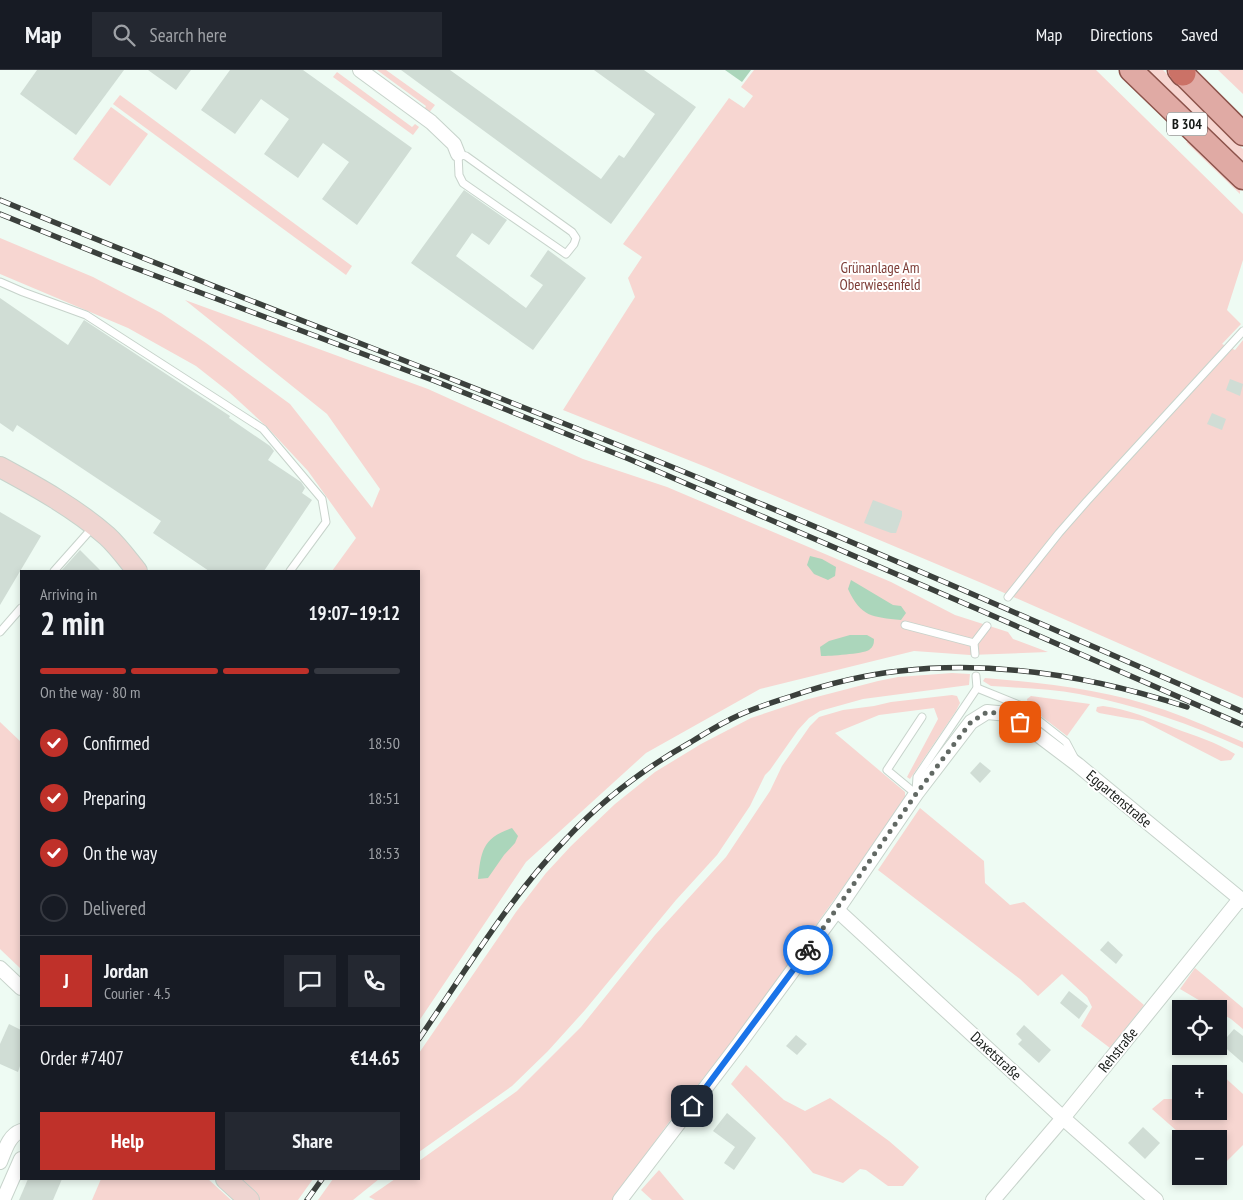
<!DOCTYPE html>
<html lang="en">
<head>
<meta charset="utf-8">
<style>
	body { margin:0; font-family:"PT Sans Narrow",sans-serif; background:#242831; color:#f1f3f6; height:100vh; display:flex; flex-direction:column; font-size:19px; white-space:nowrap }
	* { box-sizing:border-box; margin:0 }
	p { font-size:16px; color:#9ea1a6 }
	.icon { flex:none; width:28px; height:28px; fill:none; stroke:currentColor; stroke-width:2; stroke-linecap:round; stroke-linejoin:round }
	.map { position:relative; flex:1; overflow:hidden }
	.drawer { position:absolute; left:20px; top:500px; width:400px; height:610px; display:flex; flex-direction:column; background:#171b24; border-radius:0px; box-shadow:0 2px 8px #0003 }
	.drawer>* { flex:none }
	.fabs { position:absolute; left:1172px; top:930px; display:grid; gap:10px }
	.fabs a { display:grid; place-items:center; width:55px; height:55px; border-radius:0px; background:#171b24; box-shadow:0 2px 8px #0003; font-size:25px }
	.pin { position:absolute; display:grid; place-items:center; width:42px; height:42px; color:#fff; margin:-21px; border-radius:10px; box-shadow:0 2px 8px #0006 }
	.courier { position:absolute; display:grid; place-items:center; width:50px; height:50px; margin:-25px; border:4px solid #1a73e8; border-radius:50%; background:#fff; color:#222; box-shadow:0 1px 6px #0007 }
	.summary em { font-style:normal; font-weight:600 }
	.summary div { display:flex; flex-direction:column-reverse }
	.summary { display:flex; align-items:center; justify-content:space-between; height:85px; padding:0 20px }
	h1 { font-size:32px; font-weight:600; line-height:38px }
	.bar { display:grid; grid-template-columns:repeat(4,1fr); gap:8px 5px; align-content:center; height:60px; padding:0 20px }
	.bar i { height:6px; border-radius:4px; background:#363941 }
	.bar .current { background:#bf312a }
	.bar p { grid-column:span 4 }
	.line { display:flex; align-items:center; gap:12px; padding:0 20px; border-top:1px solid #363941 }
	.line div { flex:1 }
	.round { display:grid; place-items:center; flex:none; width:52px; height:52px; border-radius:0px; background:#242831 }
	ol { padding:0 20px; list-style:none }
	li { display:flex; align-items:center; gap:15px; height:55px }
	li p { margin-inline-start:auto }
	li .icon { padding:5px; border-radius:50%; background:#bf312a; color:#fff; stroke-width:4 }
	li:last-child { color:#9ea1a6 }
	li i { width:28px; height:28px; border:2px solid #363941; border-radius:50% }
	.button { display:flex; gap:10px; margin-top:auto; padding:10px 20px }
	.button a { flex:1; height:58px; border-radius:0px; background:#bf312a; color:#fff; font-size:20px; font-weight:600; line-height:58px; text-align:center }
	.button a+a { background:#242831; color:#f1f3f6 }
	header { display:flex; align-items:center; gap:30px; box-sizing:border-box; height:70px; padding:0 25px; background:#171b24; border-bottom:1px solid #363941 }
	header strong { font-size:24px }
	nav { display:flex; gap:28px; margin-inline-start:auto; font-size:18px }
	.search { width:350px; height:45px; background:#242831; display:flex; align-items:center; gap:12px; box-sizing:border-box; padding:0 18px; border-radius:0px; color:#9ea1a6; font-size:19px }
	.map>svg:first-child { display:block }
	.green { fill:#f7d6d1 }
	.water { fill:#abd6bb }
	.building { fill:#d0ddd5 }
	.lines { fill:none; stroke-linecap:round; stroke-linejoin:round }
	.lane-casing { stroke:#c7d3cb; stroke-width:9 }
	.street-casing { stroke:#c7d3cb; stroke-width:16 }
	.secondary-casing { stroke:#c7d3cb; stroke-width:22 }
	.primary-casing { stroke:#8c534b; stroke-width:25 }
	.highway-casing { stroke:#8c534b; stroke-width:28 }
	.lane { stroke:#fff; stroke-width:7 }
	.street { stroke:#fff; stroke-width:14 }
	.secondary { stroke:#efd5d1; stroke-width:20 }
	.primary { stroke:#e0aaa4; stroke-width:22 }
	.highway { stroke:#cb7267; stroke-width:25 }
	.rail-casing { stroke:#3b403c; stroke-width:5.5 }
	.rail { stroke:#fff; stroke-width:4; stroke-dasharray:11; stroke-linecap:butt }
	.done { stroke:#626964; stroke-width:5; stroke-dasharray:0 9 }
	.route { stroke:#1a73e8; stroke-width:6 }
	.labels { text-anchor:middle; stroke-width:4; stroke-linejoin:round; paint-order:stroke }
	.shield { fill:#fff; stroke:#5c5f5d; stroke-width:1 }
	.shield-label { font-size:14px; font-weight:bold; fill:#161a17 }
	.park-label { font-size:15px; fill:#7d3d37; stroke:#fff }
	.street-label { font-size:15px; fill:#161a17; stroke:#fff }
</style>
</head>
<body>
<header>
<strong>Map</strong>
<div class="search"><svg class="icon" aria-label="search" viewBox="0 0 24 24"><circle cx="10" cy="10" r="6"/><path d="M15 15l6 6"/></svg>Search here</div>
<nav><a>Map</a><a>Directions</a><a>Saved</a></nav>
</header>
<div class="map">
<svg width="1243" height="1130" viewBox="0 0 1243 1130">
	<rect width="100%" height="100%" fill="#eefbf3"/>
	<g class="green">
		<path d="M377 0H386L435 35 428 44 424 40 426 36Z"/>
		<path d="M754 0H1096L1243 144V190L1227 240 1241 254 1222 274 1235 280 1243 270V628L984 514 706 397 563 340 635 227 628 208 642 187 623 174 729 28 744 38 753 26 741 17Z"/>
		<path d="M1147 0H1163L1243 79V94Z"/>
		<path d="M1218 0H1243V24Z"/>
		<path d="M337 2 412 57 415 54 419 57 413 65 333 7Z"/>
		<path d="M120 25 352 196 346 205 113 34Z"/>
		<path d="M111 37 148 64 110 116 73 89Z"/>
		<path d="M1186 72H1191L1240 120V124Z"/>
		<path d="M0 168 93 207 161 243 206 273 290 334 372 438 380 419 327 344 185 230 428 319 583 389 667 417 891 512 955 545 1008 562 1013 569 1048 582 970 585 914 581 760 619 646 683 526 792 419 951V501H332L356 468 308 401 267 357 229 322 196 296 128 258 0 204Z"/>
		<path d="M952 603 970 604 969 615 863 629 820 641 809 648 798 660 770 700 765 705 750 736 717 785 676 830 585 940 548 981 512 1016 419 1082V983L516 842 546 803 571 776 615 734 655 702 701 674 751 648 805 630 878 611 898 607Z"/>
		<path d="M985 608C1046 613 1107 620 1165 640 1191 649 1217 661 1243 672V678C1191 654 1136 635 1079 624 1051 619 1020 618 991 616L983 611Z"/>
		<path d="M952 625 957 626 960 633 956 641 910 709 907 707 938 649 934 638 879 645 835 663 905 722V727L856 799 744 956 672 1048 613 1130H375L369 1127 395 1109H419V1091L517 1021 581 957 655 865 726 787 770 721 782 696 810 656 819 647 843 640 874 636 891 632Z"/>
		<path d="M1031 626 1090 634 1067 666 1028 636 1027 629Z"/>
		<path d="M1103 636C1128 639 1151 649 1174 658 1195 666 1216 672 1235 684L1231 690 1221 691 1143 651 1099 643 1096 641 1097 637Z"/>
		<path d="M0 652 21 672V899L0 879Z"/>
		<path d="M920 738 984 791 985 813 1010 835 1024 832 1144 935 1110 978 1081 956 1092 937 1087 927 1062 904 1038 926 1020 909 878 800Z"/>
		<path d="M1195 898 1243 938V959L1231 949 1219 942V939H1214L1180 919Z"/>
		<path d="M746 995 784 1030 805 1041 830 1028 889 1071 919 1097 903 1116H888L866 1100 860 1099 843 1113 813 1103 784 1070 731 1014Z"/>
		<path d="M1221 1004 1243 1024V1075L1220 1098 1219 1097V1069H1186L1152 1039 1164 1029H1181V1041H1219V1006Z"/>
		<path d="M659 1100 684 1130H652L641 1120Z"/>
		<path d="M101 1109H208L231 1130H92Z"/>
		<path d="M239 1109H313L298 1130H260L242 1114Z"/>
		<path d="M333 1109H379L353 1130H318Z"/>
	</g>
	<g class="water">
		<path d="M725 0H751L742 12Z"/>
		<path d="M810 486 822 489 836 497 835 506 828 510 814 504 807 495Z"/>
		<path d="M851 510 893 535 901 536 906 543 901 550C872 547 861 547 848 519Z"/>
		<path d="M850 565H867L874 569C874 574 873 577 869 580 862 584 830 586 821 586L820 577 829 571Z"/>
		<path d="M512 758 518 766 515 773 504 785 488 808 478 809C481 782 482 768 512 758Z"/>
	</g>
	<g class="building">
		<path d="M37 0H124L76 65 20 24Z"/>
		<path d="M148 0H191L176 20Z"/>
		<path d="M230 0H303L412 78 357 155 322 129 349 92 323 73 298 108 264 84 289 49 261 29 235 64 201 40Z"/>
		<path d="M401 0H450L601 109 619 85 624 88 655 44 594 0H644L696 37 611 154Z"/>
		<path d="M464 120 507 150 489 175 472 163 456 186 526 238 543 215 530 206 548 180 586 208 533 280 411 193Z"/>
		<path d="M0 228 68 275 84 250 230 346 229 348 270 376 274 381 268 390 301 412 305 418 302 423 312 430 264 501H209L153 463 161 451 17 355 13 362 0 353Z"/>
		<path d="M1230 309 1243 314 1240 326 1226 320Z"/>
		<path d="M1212 343 1226 349 1222 360 1207 354Z"/>
		<path d="M873 430 902 441V446L896 463H891L864 453Z"/>
		<path d="M0 442 41 466 0 535Z"/>
		<path d="M80 480 101 501H61Z"/>
		<path d="M980 692 991 701 980 713 970 703Z"/>
		<path d="M1108 871 1123 885 1116 894 1100 880Z"/>
		<path d="M1069 921 1088 936 1079 949 1060 933Z"/>
		<path d="M9 954 21 960V993L18 1002 0 994V974Z"/>
		<path d="M1024 955 1051 980 1039 993 1018 974 1022 970 1016 964Z"/>
		<path d="M1234 959 1243 966V993L1221 974Z"/>
		<path d="M796 965 807 974 797 985 786 976Z"/>
		<path d="M727 1043 756 1068 734 1100 724 1093 735 1077 713 1061Z"/>
		<path d="M1143 1057 1160 1073 1145 1089 1128 1073Z"/>
		<path d="M28 1109H62L53 1130H19Z"/>
	</g>
	<g class="lines">
		<defs>
			<g id="lane">
				<path d="M458 84 466 86 572 162 576 168 574 174 566 184 463 113 459 105Z"/>
				<path d="M0 212 23 222 86 245 263 359 322 429 326 452 290 501"/>
				<path d="M54 501 94 456"/>
				<path d="M1008 527 1059 463 1087 431 1243 261"/>
				<path d="M905 555 974 573"/>
				<path d="M0 562 21 538"/>
				<path d="M975 584 974 573 987 556"/>
				<path d="M977 618 1019 635 1066 672 1075 689"/>
				<path d="M916 721 917 707 977 618 976 606"/>
				<path d="M916 724 887 700 922 647"/>
			</g>
			<g id="street">
				<path d="M360 0 431 52 454 74 458 84"/>
				<path d="M837 840 1063 1048 1156 1130"/>
				<path d="M0 898 21 918"/>
				<path d="M0 1092C5 1080 9 1065 21 1061"/>
				<path d="M3 1130 21 1089"/>
				<path d="M620 1130 739 974 837 840 916 724 971 652 987 642 1008 644 1033 661 1078 695 1243 831"/>
				<path d="M993 1130 1063 1048 1240 829"/>
			</g>
			<g id="secondary">
				<path d="M0 397C37 417 75 438 107 466 118 476 128 490 137 501"/>
				<path d="M226 1109 249 1130"/>
			</g>
			<g id="primary">
				<path d="M1131 0 1243 108"/>
				<path d="M1179 0 1243 64"/>
			</g>
			<path id="highway" d="M1181 0 1183 3"/>
		</defs>
		<use href="#lane" class="lane-casing"/>
		<use href="#street" class="street-casing"/>
		<use href="#secondary" class="secondary-casing"/>
		<use href="#primary" class="primary-casing"/>
		<use href="#highway" class="highway-casing"/>
		<use href="#lane" class="lane"/>
		<use href="#street" class="street"/>
		<use href="#secondary" class="secondary"/>
		<use href="#primary" class="primary"/>
		<use href="#highway" class="highway"/>
		<defs>
			<g id="rail">
				<path d="M0 130C208 216 419 295 628 379 835 463 1039 553 1243 642"/>
				<path d="M0 144 111 189 435 311 629 389 975 538 1243 655"/>
				<path d="M419 969C466 900 509 828 567 768 603 729 645 698 691 672 704 664 717 656 731 649 750 639 771 633 792 626 827 614 863 605 900 601 996 590 1095 607 1187 637"/>
				<path d="M307 1130 322 1109"/>
			</g>
		</defs>
		<use href="#rail" class="rail-casing"/>
		<use href="#rail" class="rail"/>
	</g>
	<g class="lines">
		<path class="done" d="M808 880 916 724 971 652 987 642 1008 644 1020 652"/>
		<path class="route" d="M692 1036 808 880"/>
	</g>
	<g class="labels">
		<rect class="shield" x="1167" y="42.5" width="40" height="23" rx="4"/>
		<g class="shield-label">
			<text x="1187" y="59">B 304</text>
		</g>
		<g class="park-label">
			<text x="880" y="203">Grünanlage Am<tspan x="880" dy="17">Oberwiesenfeld</tspan></text>
		</g>
		<g class="street-label">
			<text transform="translate(1119 729) rotate(40)" y="5">Eggartenstraße</text>
			<text transform="translate(1118 980) rotate(-51)" y="5">Rehstraße</text>
			<text transform="translate(996 986) rotate(43)" y="5">Daxetstraße</text>
		</g>
	</g>
</svg>
<div class="fabs">
<a><svg class="icon" aria-label="locate" viewBox="0 0 24 24"><circle cx="12" cy="12" r="6"/><path d="M12 2v4M12 18v4M2 12h4M18 12h4"/></svg></a>
<a>+</a>
<a>−</a>
</div>
<div class="pin" style="left:1020px;top:652px;background:#ea580c"><svg class="icon" aria-label="bag" viewBox="0 0 24 24"><path d="M5 8h14l-1 12H6zM9 8a3 3 0 0 1 6 0"/></svg></div>
<div class="pin" style="left:692px;top:1036px;background:#1f2937"><svg class="icon" aria-label="home" viewBox="0 0 24 24"><path d="M3 11l9-7 9 7M6 9v11h12V9"/></svg></div>
<div class="courier" style="left:808px;top:880px"><svg class="icon" aria-label="bike" viewBox="0 0 24 24"><circle cx="6" cy="16" r="4"/><circle cx="18" cy="16" r="4"/><path d="M6 16l4-8h5l3 8M10 8l3 8H6M13 5h3"/></svg></div>
<section class="drawer">
<div class="summary"><div><h1>2 min</h1><p>Arriving in</p></div><em>19:07–19:12</em></div>
<div class="bar"><i class="current"></i><i class="current"></i><i class="current"></i><i></i><p>On the way · 80 m</p></div>
<ol>
<li><svg class="icon" aria-label="check" viewBox="0 0 24 24"><path d="M5 12l5 5 9-10"/></svg>Confirmed<p>18:50</p></li>
<li><svg class="icon" aria-label="check" viewBox="0 0 24 24"><path d="M5 12l5 5 9-10"/></svg>Preparing<p>18:51</p></li>
<li><svg class="icon" aria-label="check" viewBox="0 0 24 24"><path d="M5 12l5 5 9-10"/></svg>On the way<p>18:53</p></li>
<li><i></i>Delivered</li>
</ol>
<div class="line" style="height:90px"><b class="round" style="background:#bf312a;color:#fff">J</b><div><b>Jordan</b><p>Courier · 4.5</p></div><a class="round"><svg class="icon" aria-label="chat" viewBox="0 0 24 24"><path d="M4 5h16v11H9l-5 4z"/></svg></a><a class="round"><svg class="icon" aria-label="phone" viewBox="0 0 24 24"><path d="M5 4h4l2 5-3 2q2 4 5 5l2-3 5 2v4C11 20 4 13 5 4z"/></svg></a></div>
<div class="line" style="height:65px"><div>Order #7407</div><b>€14.65</b></div>
<div class="button"><a>Help</a><a>Share</a></div>
</section>
</div>
</body>
</html>
